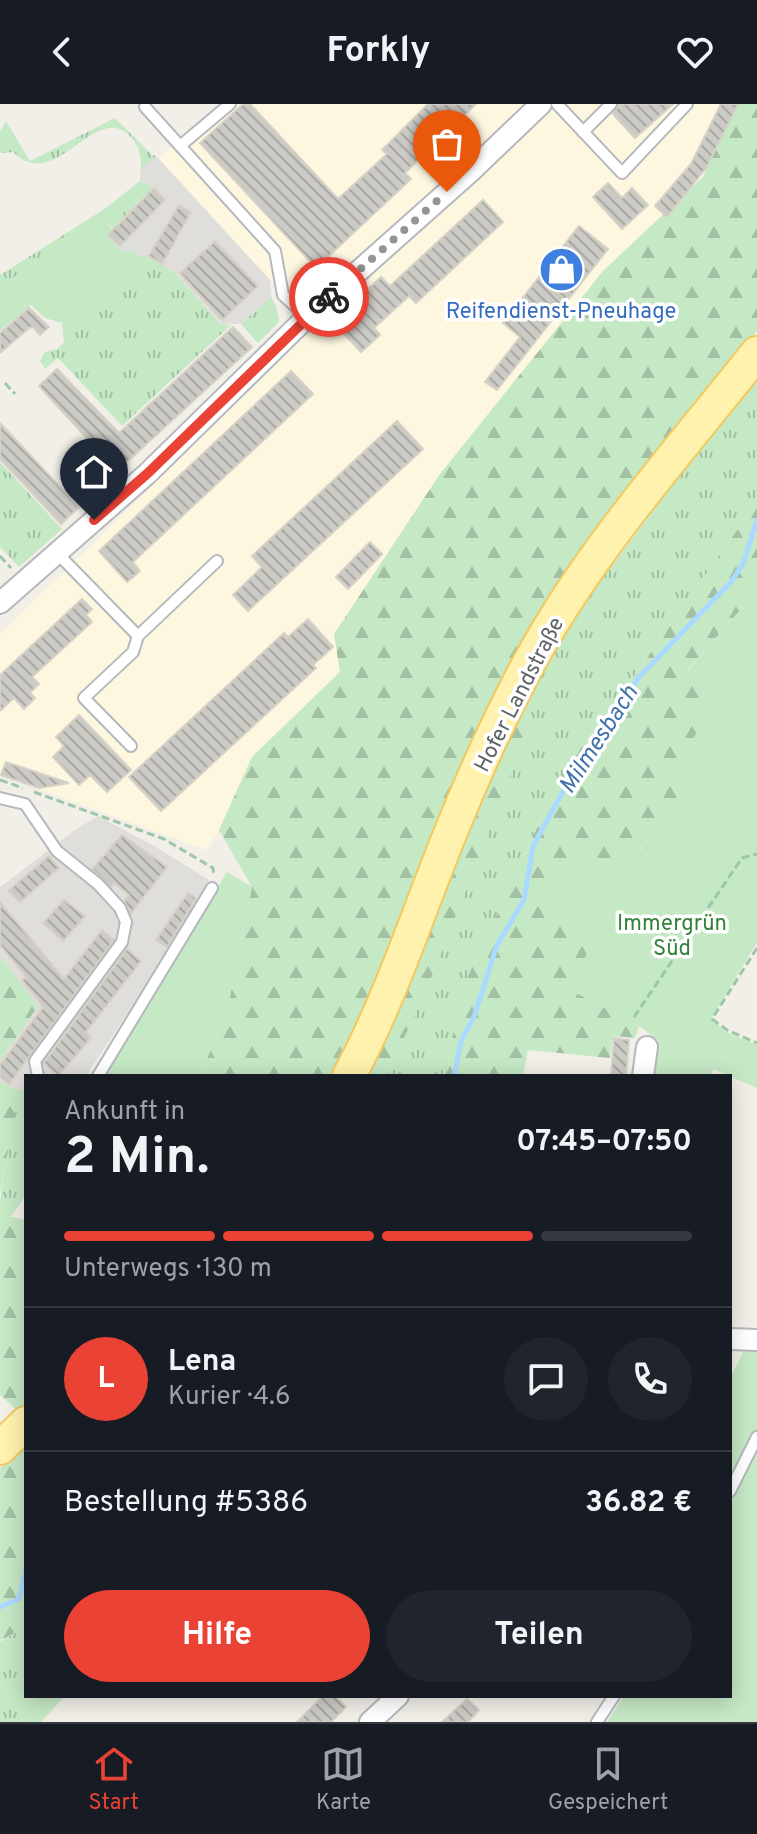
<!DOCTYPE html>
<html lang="de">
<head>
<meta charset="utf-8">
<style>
	body { margin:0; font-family:Overpass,sans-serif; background:#20242c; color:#f1f3f6; height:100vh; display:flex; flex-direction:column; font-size:30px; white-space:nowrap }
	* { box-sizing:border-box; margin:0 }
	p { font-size:26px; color:#9ea1a6 }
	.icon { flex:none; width:44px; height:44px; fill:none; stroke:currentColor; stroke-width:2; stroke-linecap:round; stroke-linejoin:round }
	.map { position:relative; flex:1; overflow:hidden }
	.drawer { position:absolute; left:24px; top:970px; width:708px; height:624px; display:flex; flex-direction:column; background:#171b24; border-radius:0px; box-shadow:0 4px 20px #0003 }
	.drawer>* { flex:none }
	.pin { position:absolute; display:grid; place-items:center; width:68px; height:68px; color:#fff; margin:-82px -34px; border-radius:50% 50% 50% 0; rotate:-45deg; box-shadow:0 0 8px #0007 }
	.pin .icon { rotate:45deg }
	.courier { position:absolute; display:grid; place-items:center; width:80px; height:80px; margin:-40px; border:6px solid #ea4335; border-radius:50%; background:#fff; color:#222; box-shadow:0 2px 10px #0007 }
	.headline em { font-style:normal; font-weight:700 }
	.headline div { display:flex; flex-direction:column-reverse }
	.headline { display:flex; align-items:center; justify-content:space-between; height:136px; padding:0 40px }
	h1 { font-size:52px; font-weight:700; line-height:60px }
	.bar { display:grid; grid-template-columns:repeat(4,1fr); gap:12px 8px; align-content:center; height:96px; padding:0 40px }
	.bar i { height:10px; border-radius:6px; background:#363941 }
	.bar .on { background:#ea4335 }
	.bar p { grid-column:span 4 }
	.line { display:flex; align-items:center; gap:20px; padding:0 40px; border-top:2px solid #363941 }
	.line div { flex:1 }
	.round { display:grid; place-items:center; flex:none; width:84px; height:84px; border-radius:42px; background:#20242c }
	.cta { display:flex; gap:16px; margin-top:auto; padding:16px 40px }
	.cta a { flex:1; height:92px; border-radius:48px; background:#ea4335; color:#fff; font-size:32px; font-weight:700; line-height:92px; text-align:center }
	.cta a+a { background:#20242c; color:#f1f3f6 }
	header { display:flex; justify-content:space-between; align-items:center; height:104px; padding:0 40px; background:#171b24; font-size:36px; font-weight:700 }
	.tabs { display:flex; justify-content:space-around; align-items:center; height:112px; border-top:2px solid #363941; background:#171b24; font-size:22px; color:#9ea1a6 }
	.tabs a { display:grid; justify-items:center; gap:4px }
	.tabs .on { color:#ea4335 }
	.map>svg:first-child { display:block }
	.commercial { fill:#fef7e0 }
	.industrial { fill:#e0deda }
	.grass { fill:url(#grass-tufts) }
	.forest { fill:url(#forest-firs) }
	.garden { fill:#c5e8c5 }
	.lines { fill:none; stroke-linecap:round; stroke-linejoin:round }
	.stream { stroke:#aadaff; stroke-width:5 }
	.building { fill:url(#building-back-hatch); stroke:#d6d1c6; stroke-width:2 }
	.service-casing { stroke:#b5b8bc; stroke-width:14 }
	.minor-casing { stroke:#b5b8bc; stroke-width:24 }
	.primary-casing { stroke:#f2c960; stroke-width:36 }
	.path { stroke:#9cc7a9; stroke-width:3; stroke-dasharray:8 4; stroke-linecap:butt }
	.service { stroke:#fff; stroke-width:10 }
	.minor { stroke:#fff; stroke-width:20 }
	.primary { stroke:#fff2af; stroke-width:32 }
	.done { stroke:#929495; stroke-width:8; stroke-dasharray:0 14.4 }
	.route { stroke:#ea4335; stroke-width:10 }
	.labels { text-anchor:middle; stroke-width:7; stroke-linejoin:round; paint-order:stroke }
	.shop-label { font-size:22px; fill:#366cbe; stroke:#fff }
	.street-label { font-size:22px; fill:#5f6368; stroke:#fff }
	.park-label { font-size:22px; fill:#348238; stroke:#fff }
	.water-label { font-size:24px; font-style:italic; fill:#4174aa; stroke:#fff }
</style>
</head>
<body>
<header><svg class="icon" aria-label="back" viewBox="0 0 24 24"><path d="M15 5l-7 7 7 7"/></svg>Forkly<svg class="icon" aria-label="heart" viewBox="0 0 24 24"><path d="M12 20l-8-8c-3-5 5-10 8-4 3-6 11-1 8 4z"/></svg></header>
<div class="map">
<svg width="757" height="1618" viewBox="0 0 757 1618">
	<defs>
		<pattern id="grass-tufts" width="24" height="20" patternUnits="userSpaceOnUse" patternTransform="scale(2)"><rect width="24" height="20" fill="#c5e8c5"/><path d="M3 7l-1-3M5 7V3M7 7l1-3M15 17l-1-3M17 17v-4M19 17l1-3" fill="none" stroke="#a3c0a4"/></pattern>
		<pattern id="forest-firs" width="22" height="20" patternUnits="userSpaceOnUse" patternTransform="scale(2)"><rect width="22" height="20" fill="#c5e8c5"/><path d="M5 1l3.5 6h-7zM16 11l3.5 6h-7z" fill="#a3c0a4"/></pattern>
		<pattern id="building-back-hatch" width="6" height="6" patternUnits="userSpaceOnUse" patternTransform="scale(2)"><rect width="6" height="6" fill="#cccac5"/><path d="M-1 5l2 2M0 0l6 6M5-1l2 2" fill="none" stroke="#a9a8a4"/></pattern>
	</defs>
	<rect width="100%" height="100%" fill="#f1efe8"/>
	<path class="commercial" d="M223 0H532L543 12 557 0H734L703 73 603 167 340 567 252 653 221 723 207 746 0 671V530L317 221 270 176 159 54Z"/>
	<g class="industrial">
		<path d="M156 52 270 176 271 193 241 220H222L174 168 141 155 131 147H121L108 132 113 124 153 83 140 77 141 64Z"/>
		<path d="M98 712 156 743 209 776 201 797 86 972H26V986L13 985 0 977V957L37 902 0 852V783L75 726Z"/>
	</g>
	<g class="grass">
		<path d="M115 14 152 51 156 52 141 64C141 49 139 41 128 30 92 0 56 90 13 48L0 49V28L6 17 30 57Z"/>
		<path d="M140 77 153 83 113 124 106 118 71 142 57 144 0 183V171L106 104Z"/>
		<path d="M144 151 174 168 221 220 231 221 122 322 58 254 45 265 40 257 45 248 57 245 64 238 62 219Z"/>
		<path d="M271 193 277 204 279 218 258 239 241 220Z"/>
		<path d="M757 270V398L627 582 565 664 468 872 442 972H387L432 872 532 618 520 599 566 522Z"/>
		<path d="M0 358 62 425 19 463 0 443Z"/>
		<path d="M13 985 26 986V1090L12 1112H3L0 1110C0 1067 16 1028 13 985Z"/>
		<path d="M26 1523V1592H65L41 1618H0V1538Z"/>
	</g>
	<g class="forest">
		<path d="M734 0H757V227L647 370 547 506 363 910 329 972H200L228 902 252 783 219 726 252 653 340 568 334 530 440 370 603 167 703 73Z"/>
		<path d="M757 398V472L750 495 686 568 712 605 675 664 678 696 636 762 577 751 596 833 569 885 639 922 635 934 613 932 610 954 528 946 523 972H442L468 872 565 664 627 582Z"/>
		<path d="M520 599 532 618 432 872 387 972H364Z"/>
		<path d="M0 852 38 902 0 957Z"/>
		<path d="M0 977 13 985 15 1011 0 1088Z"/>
		<path d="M0 1110 26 1116V1301L19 1308 0 1291Z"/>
		<path d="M26 1343V1523L0 1537V1364Z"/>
	</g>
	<g class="garden">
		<path d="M106 118 113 126 109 133 121 147 131 146 141 155 62 219 45 214 31 201 0 227V183L57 144 71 142Z"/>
		<path d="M757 472V838L711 915 726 928 757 941V984L713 965 711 972H654L658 936 639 922 569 885 595 833 550 793 576 751 636 762 678 696 674 664 712 605 686 569 750 495Z"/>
		<path d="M227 768 252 783 228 902 200 972H102Z"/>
		<path d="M744 1246 757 1248V1618H607L624 1592H730V1275Z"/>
	</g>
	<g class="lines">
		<g class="stream">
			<path d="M454 972 461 937 474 913 497 841 524 796 533 742 583 651 615 616 638 574 731 478 743 460 757 416"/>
			<path d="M0 1503 19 1495 26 1465"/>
		</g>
	</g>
	<g class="building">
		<path d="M243 0H250L338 95 387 50 382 46 428 0H476L405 69 411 75 316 164 200 39Z"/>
		<path d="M619 0H673L635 34 613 10Z"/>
		<path d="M721 0H738L706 64 667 113 655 102 691 60Z"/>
		<path d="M608 79 622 94 632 84 648 101 622 125 593 93Z"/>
		<path d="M154 84 165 96 120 142 108 131Z"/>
		<path d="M483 96 503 118 416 199 409 192 374 224 380 231 361 248 333 218 381 173 390 182Z"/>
		<path d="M179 101 191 108 162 160 149 152Z"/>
		<path d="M579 122 608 145 497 286 485 278 520 233 503 219Z"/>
		<path d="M215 137 258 182 222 216 180 169Z"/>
		<path d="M29 204 49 223 40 231 33 223 29 224 0 249V229Z"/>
		<path d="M233 223 252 243 117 367 39 282 57 265 119 329Z"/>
		<path d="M291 267 313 290 133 458 140 467 127 478 99 447Z"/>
		<path d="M397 317 423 345 248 507 233 491 262 463 252 452Z"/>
		<path d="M0 319 79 403 61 420 0 355Z"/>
		<path d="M370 438 382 450 348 485 336 473Z"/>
		<path d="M82 495 92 505 86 511 92 518 32 573 39 580 30 589 35 594 24 605 14 594 0 607V571Z"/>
		<path d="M308 515 333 543 313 561 316 564 161 707 129 673 284 529 288 533Z"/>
		<path d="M79 611 131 666 107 688 90 671 79 681 53 653 64 642 56 633Z"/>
		<path d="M6 658 69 679 39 684 1 671Z"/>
		<path d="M122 731 167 763 131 809 124 797 129 791 114 779 111 783 92 765Z"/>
		<path d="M49 752 59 764 20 798 8 787Z"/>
		<path d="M188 789 196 794 167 843 156 836Z"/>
		<path d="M64 796 85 812 63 837 43 819Z"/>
		<path d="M0 798 64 875 102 826 114 836 9 980 0 973V961L43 903 22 876 26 873 0 841Z"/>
		<path d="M127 845 141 857 86 928 91 934 58 972 44 959Z"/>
		<path d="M614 934 629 936 626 972H611Z"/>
		<path d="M323 1592H335L346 1603 331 1618H297Z"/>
		<path d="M467 1595 479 1606 468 1618H442Z"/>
	</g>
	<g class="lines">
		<defs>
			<g id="service">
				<path d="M557 0 622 69 687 0"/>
				<path d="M145 3 275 147 283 191 307 213"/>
				<path d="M583 28 611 0"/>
				<path d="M180 42 230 0"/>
				<path d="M57 449 138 532 217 457"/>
				<path d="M131 642 84 594 133 548 138 532"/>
				<path d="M0 694 25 700 57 747 98 780 120 804 126 818 122 838 35 957 38 972"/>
				<path d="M98 972 212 784"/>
				<path d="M730 1387 757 1333"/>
				<path d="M597 1618 614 1592"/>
			</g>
			<g id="minor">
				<path d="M0 499 148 369 307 213 471 67 541 0"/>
				<path d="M643 972 647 943"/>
				<path d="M730 1235 757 1236"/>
				<path d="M370 1618 398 1592"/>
			</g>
			<g id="primary">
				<path d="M349 972C392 892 419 805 454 720 472 676 492 631 514 588 575 463 671 357 757 249"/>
				<path d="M0 1344 26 1319"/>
			</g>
		</defs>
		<use href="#service" class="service-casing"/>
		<use href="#minor" class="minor-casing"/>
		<use href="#primary" class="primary-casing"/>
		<g class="path">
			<path d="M5 279 15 290"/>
			<path d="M0 452 11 464"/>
			<path d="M0 676 23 684"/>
			<path d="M34 688 164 735 213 764 214 772"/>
			<path d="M757 844 712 915 727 926 757 939"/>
			<path d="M634 913 742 754 757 750"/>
		</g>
		<use href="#service" class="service"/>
		<use href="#minor" class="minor"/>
		<use href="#primary" class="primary"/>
	</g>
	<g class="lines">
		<path class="done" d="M329 193 447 88"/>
		<path class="route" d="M94 416 148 369 329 193"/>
	</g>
	<defs>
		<symbol id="shop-disc" viewBox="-11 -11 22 22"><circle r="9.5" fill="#3f7fe0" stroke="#fff"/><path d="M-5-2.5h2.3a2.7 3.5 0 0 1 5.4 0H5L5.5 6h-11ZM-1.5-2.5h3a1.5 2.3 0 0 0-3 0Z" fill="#fff"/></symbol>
	</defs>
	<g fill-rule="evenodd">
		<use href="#shop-disc" x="536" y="140" width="51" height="51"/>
	</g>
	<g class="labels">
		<g class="shop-label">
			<text x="561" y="214">Reifendienst-Pneuhage</text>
		</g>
		<g class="street-label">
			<text transform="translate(518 590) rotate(-63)" y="8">Hofer Landstraße</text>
		</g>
		<g class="park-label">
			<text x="672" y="826">Immergrün<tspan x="672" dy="25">Süd</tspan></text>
		</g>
		<g class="water-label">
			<text transform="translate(598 635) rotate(-57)" y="8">Milmesbach</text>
		</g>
	</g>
</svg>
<div class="pin" style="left:447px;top:88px;background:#ea580c"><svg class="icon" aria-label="bag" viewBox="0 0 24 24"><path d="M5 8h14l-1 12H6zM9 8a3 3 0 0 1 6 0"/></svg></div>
<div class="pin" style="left:94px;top:416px;background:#1f2937"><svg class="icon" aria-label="home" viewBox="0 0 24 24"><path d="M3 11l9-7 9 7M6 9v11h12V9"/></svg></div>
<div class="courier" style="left:329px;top:193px"><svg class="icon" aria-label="bike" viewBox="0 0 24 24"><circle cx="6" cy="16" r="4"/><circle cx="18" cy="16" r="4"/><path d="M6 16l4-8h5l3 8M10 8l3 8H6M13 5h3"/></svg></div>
<section class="drawer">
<div class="headline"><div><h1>2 Min.</h1><p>Ankunft in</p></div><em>07:45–07:50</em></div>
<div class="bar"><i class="on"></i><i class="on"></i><i class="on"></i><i></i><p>Unterwegs · 130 m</p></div>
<div class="line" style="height:144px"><b class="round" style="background:#ea4335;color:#fff">L</b><div><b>Lena</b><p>Kurier · 4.6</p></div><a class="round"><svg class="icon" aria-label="chat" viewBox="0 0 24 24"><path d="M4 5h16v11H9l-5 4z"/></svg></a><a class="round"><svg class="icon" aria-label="phone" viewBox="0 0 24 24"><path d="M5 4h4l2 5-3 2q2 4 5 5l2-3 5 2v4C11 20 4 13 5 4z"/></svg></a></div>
<div class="line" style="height:104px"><div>Bestellung #5386</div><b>36.82 €</b></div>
<div class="cta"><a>Hilfe</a><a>Teilen</a></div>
</section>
</div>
<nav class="tabs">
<a class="on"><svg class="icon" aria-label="home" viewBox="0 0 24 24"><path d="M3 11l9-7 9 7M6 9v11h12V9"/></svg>Start</a>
<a><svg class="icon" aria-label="map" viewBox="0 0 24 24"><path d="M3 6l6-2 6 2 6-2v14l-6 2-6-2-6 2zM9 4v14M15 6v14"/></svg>Karte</a>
<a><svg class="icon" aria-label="saved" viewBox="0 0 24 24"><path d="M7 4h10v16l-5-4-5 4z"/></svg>Gespeichert</a>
</nav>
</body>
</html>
